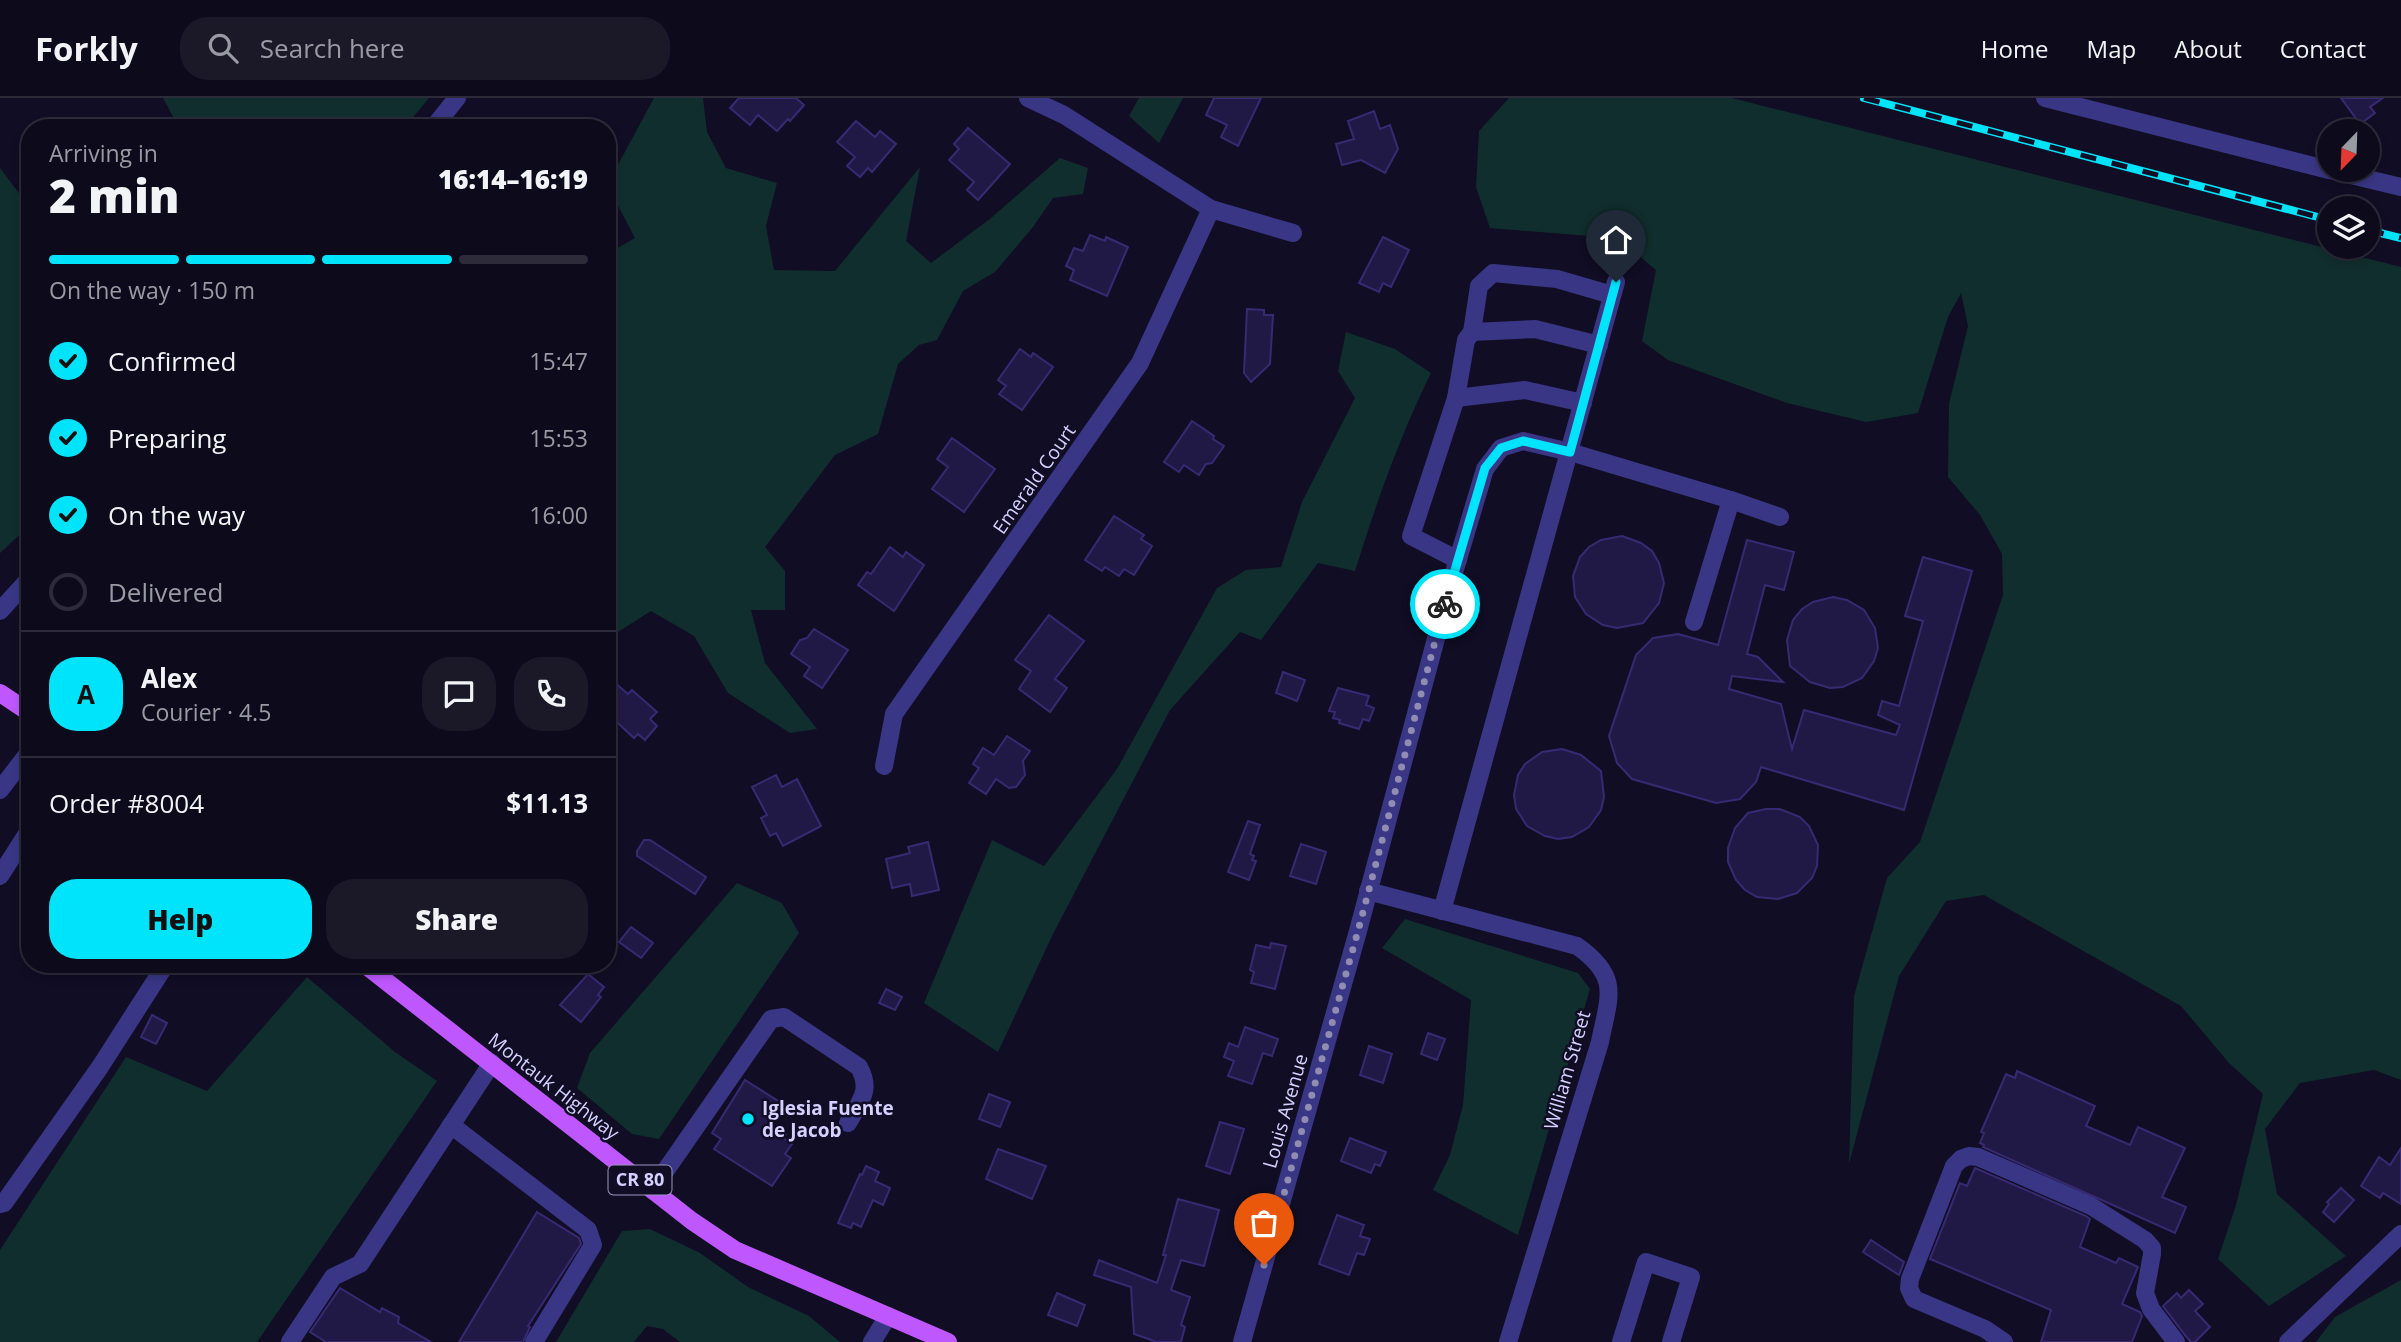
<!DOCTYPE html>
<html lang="en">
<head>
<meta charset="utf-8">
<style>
	body { margin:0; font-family:"Open Sans",sans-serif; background:#1b1828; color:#f1f3f6; height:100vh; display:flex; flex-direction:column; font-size:26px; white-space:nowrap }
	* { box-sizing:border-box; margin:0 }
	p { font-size:23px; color:#9a9aa3 }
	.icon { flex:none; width:38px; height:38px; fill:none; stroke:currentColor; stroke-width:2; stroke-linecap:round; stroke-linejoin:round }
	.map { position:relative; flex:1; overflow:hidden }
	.drawer { position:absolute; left:21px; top:21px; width:595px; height:854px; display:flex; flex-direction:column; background:#0d0a1b; border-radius:28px; box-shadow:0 4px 10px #0003,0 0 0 2px #2d2b3a }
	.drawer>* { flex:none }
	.needle { width:46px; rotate:203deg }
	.tools { position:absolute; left:2317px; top:21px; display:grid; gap:14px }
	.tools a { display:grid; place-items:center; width:63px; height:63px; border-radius:50%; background:#0d0a1b; box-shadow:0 4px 10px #0003,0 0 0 2px #2d2b3a; font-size:35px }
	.pin { position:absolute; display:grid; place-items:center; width:60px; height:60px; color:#fff; margin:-72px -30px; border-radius:50% 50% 50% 0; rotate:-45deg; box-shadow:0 0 7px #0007 }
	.pin .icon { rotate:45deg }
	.courier { position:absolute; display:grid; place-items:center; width:70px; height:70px; margin:-35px; border:5px solid #00e4fb; border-radius:50%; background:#fff; color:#222; box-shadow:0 2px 9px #0007 }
	.overview em { font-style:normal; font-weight:800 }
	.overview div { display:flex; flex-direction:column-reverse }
	.overview { display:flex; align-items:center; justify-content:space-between; height:119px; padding:0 28px }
	h1 { font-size:46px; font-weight:800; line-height:52px }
	.bar { display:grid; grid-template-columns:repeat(4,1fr); gap:10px 7px; align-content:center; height:84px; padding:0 28px }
	.bar i { height:9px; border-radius:5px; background:#2d2b3a }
	.bar .active { background:#00e4fb }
	.bar p { grid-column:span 4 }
	.line { display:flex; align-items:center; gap:18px; padding:0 28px; border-top:2px solid #2d2b3a }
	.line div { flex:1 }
	.round { display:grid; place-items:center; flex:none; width:74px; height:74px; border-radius:28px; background:#1b1828 }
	ol { padding:0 28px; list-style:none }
	li { display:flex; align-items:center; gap:21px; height:77px }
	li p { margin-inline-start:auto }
	li .icon { padding:7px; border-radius:50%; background:#00e4fb; color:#111; stroke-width:4 }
	li:last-child { color:#9a9aa3 }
	li i { width:38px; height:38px; border:4px solid #2d2b3a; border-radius:50% }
	.primary-button { display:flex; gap:14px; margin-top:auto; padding:14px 28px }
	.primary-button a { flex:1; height:80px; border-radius:28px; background:#00e4fb; color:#111; font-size:28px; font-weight:800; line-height:80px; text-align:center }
	.primary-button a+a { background:#1b1828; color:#f1f3f6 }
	header { display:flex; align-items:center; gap:42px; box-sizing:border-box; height:98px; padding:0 35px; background:#0d0a1b; border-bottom:2px solid #2d2b3a }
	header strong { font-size:33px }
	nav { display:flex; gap:38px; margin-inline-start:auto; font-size:24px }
	.search { width:490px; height:63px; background:#1b1828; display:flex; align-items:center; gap:18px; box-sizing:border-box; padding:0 24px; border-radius:28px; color:#9a9aa3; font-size:26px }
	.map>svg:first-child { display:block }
	.green { fill:#102e2d }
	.building { fill:#211945; stroke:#372a72; stroke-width:2 }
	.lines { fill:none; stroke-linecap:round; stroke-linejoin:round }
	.minor { stroke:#393685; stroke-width:18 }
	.major { stroke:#bf57ff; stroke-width:18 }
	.rail-casing { stroke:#00e4fb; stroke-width:8 }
	.rail { stroke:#110d24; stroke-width:5; stroke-dasharray:16; stroke-linecap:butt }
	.done { stroke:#908cb2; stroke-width:7; stroke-dasharray:0 12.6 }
	.route { stroke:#00e4fb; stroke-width:9 }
	.poi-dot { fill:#00e4fb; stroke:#110d24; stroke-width:2.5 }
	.labels { text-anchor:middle; stroke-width:5; stroke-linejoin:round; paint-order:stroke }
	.shield { fill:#110d24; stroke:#9a96bd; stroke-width:2 }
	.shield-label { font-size:18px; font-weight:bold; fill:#d5d0ff }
	.street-label { font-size:19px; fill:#d5d0ff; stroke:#110d24 }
	.poi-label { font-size:19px; font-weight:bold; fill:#d5d0ff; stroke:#110d24; text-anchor:start }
</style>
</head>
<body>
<header>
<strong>Forkly</strong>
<div class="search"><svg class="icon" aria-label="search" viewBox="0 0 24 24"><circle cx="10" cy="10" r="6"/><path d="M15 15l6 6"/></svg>Search here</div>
<nav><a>Home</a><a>Map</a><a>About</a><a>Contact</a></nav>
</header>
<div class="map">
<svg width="2401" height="1244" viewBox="0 0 2401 1244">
	<rect width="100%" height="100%" fill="#110d24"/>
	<g class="green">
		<path d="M163 0H429L404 30H179Z"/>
		<path d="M654 0H703L707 34 726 70 777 85 766 128 774 172 835 173 920 69 906 143 931 165 991 120 1060 60 1088 70 1083 96 1053 100 1033 129 995 174 963 193 937 242 919 247 898 266 878 336 835 357 765 449 785 473V512H751L765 565 817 631 790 635 728 595 694 538 651 513 607 541V156L635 140 607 87Z"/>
		<path d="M1139 0H1183L1159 45 1129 18Z"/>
		<path d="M1509 0H1732L2401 169V982L2374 972 2300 985 2265 1031 2277 1096 2346 1158 2269 1208 2218 1161 2236 1107 2263 996 2229 965 2181 908 1984 797 1946 803 1899 878 1849 1066 1854 898 1887 780 1920 744 2003 497 2002 456 1980 417 1948 379 1949 306 1968 228 1961 195 1948 219 1918 315 1866 324 1787 305 1668 262 1642 243 1656 172 1630 150 1602 139 1490 130 1476 89 1479 33Z"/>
		<path d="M0 70 30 110V427L0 455Z"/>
		<path d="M1346 234 1395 251 1431 275C1400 338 1376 405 1355 473L1318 465 1261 542 1240 534 1170 612 1053 836 998 954 924 905 992 742 1044 768 1117 671 1217 490 1246 472 1281 469 1302 404 1355 300 1338 273Z"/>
		<path d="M737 785 782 805 799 835 659 1041 632 1036 577 990 590 955Z"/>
		<path d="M1405 821 1578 875 1590 891 1518 1137 1433 1092 1450 1057 1463 1007 1471 902 1382 850Z"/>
		<path d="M307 879 395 954 437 983 257 1244H0V1152L126 959 207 993Z"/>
		<path d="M650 1131 700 1155 748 1189 809 1218 840 1244H680L663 1231 647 1228 634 1244H556L622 1133Z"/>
		<path d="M2401 1182V1244H2316L2335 1219Z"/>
	</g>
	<g class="building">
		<path d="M739 0H796L804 7 790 23 788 21 777 33 758 17 750 27 730 10Z"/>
		<path d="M1214 0H1261L1238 48 1221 39 1227 27 1206 17Z"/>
		<path d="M2341 0H2383L2370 9 2375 15 2360 26Z"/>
		<path d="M1374 13 1380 31 1390 27 1398 51 1385 75 1361 62 1342 67 1336 46 1354 41 1348 23Z"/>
		<path d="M856 23 875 39 880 33 896 46 872 74 868 70 860 79 847 68 855 59 837 44Z"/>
		<path d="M968 30 1010 66 978 102 967 92 974 84 949 62 959 51 954 46Z"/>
		<path d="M1090 137 1105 143 1106 139 1128 149 1107 198 1070 182 1074 172 1066 168 1074 150 1083 153Z"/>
		<path d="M1383 139 1409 152 1391 189 1383 185 1379 194 1359 185Z"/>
		<path d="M1247 211 1264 212V217H1273L1270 266 1251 284 1244 275Z"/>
		<path d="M1020 251 1031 259 1033 255 1053 269 1022 312 999 296 1006 288 998 282Z"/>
		<path d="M1192 323 1214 338 1213 341 1224 348 1212 365 1206 366 1199 377 1184 367 1179 374 1164 364Z"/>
		<path d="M952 340 995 371 964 414 932 391 948 369 937 361Z"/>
		<path d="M1114 418 1144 437 1141 441 1152 448 1134 477 1124 471 1119 478 1105 469 1102 473 1085 462Z"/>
		<path d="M1622 438 1641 445 1652 453 1659 465 1664 485 1659 505 1643 525 1617 530 1603 527 1586 516 1575 499 1573 478 1580 459 1589 449 1601 442Z"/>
		<path d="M1747 442 1794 454 1784 492 1765 487 1747 556 1758 559 1783 584 1732 578 1729 591 1781 606 1792 651 1804 612 1896 637 1900 627 1878 617 1882 603 1899 608 1923 523 1905 518 1923 459 1972 473 1904 712 1761 669 1756 684 1740 701 1716 705 1632 681 1617 665 1609 638 1636 557 1653 540 1678 536 1718 547Z"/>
		<path d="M890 449 903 459 906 454 924 467 894 513 858 487 867 474 871 476Z"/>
		<path d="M1833 499 1847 502 1864 512 1875 530 1878 550 1874 563 1862 580 1843 589 1830 590 1810 584 1790 568 1787 542 1793 522 1802 511 1813 504Z"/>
		<path d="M1049 517 1084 543 1055 581 1067 590 1050 614 1019 591 1031 573 1015 562Z"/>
		<path d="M814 531 848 552 822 590 804 578 810 569 791 556 800 542 807 540Z"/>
		<path d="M1283 574 1305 582 1297 603 1276 595Z"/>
		<path d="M607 578 628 596 632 592 657 614 650 621 657 628 645 642 638 636 634 640 607 615Z"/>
		<path d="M1338 590 1369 598 1366 607 1374 610 1369 623 1363 621 1359 631 1339 625 1340 622 1333 620 1335 614 1329 613Z"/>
		<path d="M1007 638 1030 653 1023 663 1025 677 1016 689 1009 690 996 681 986 696 969 685 979 670 973 666 983 650 994 657Z"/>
		<path d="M1562 651 1581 657 1601 673 1604 699 1601 712 1589 729 1572 739 1558 741 1545 738 1527 728 1516 711 1514 697 1518 677 1525 666 1542 654Z"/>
		<path d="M776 677 782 689 797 681 821 728 783 748 776 735 770 738 761 720 767 717 752 689Z"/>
		<path d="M1766 711H1780L1800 719 1809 728 1818 747 1817 768 1812 780 1797 795 1778 801 1757 799 1745 792 1736 782 1728 764V750L1735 730 1748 715Z"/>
		<path d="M1248 723 1260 727 1250 756 1254 758 1252 762 1256 763 1249 782 1228 774Z"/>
		<path d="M644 742H650L706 779 695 796 637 758V753Z"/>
		<path d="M928 744 939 792 912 798 910 786 892 790 886 761 910 755 908 749Z"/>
		<path d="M1301 746 1326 754 1316 786 1290 778Z"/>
		<path d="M631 829 653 845 641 860 619 844Z"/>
		<path d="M1271 845 1286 848 1275 891 1251 885 1254 874 1250 872 1256 847 1270 850Z"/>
		<path d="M588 876 604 889 598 897 601 899 581 924 560 907Z"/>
		<path d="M886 891 902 899 895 912 879 905Z"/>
		<path d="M152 917 167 925 156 946 141 939Z"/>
		<path d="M1245 929 1278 941 1272 958 1263 955 1252 986 1228 978 1234 963 1224 959 1229 945 1238 949Z"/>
		<path d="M1428 935 1445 941 1437 962 1421 956Z"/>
		<path d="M1369 948 1392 956 1383 985 1360 977Z"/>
		<path d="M2017 973 2095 1008 2086 1028 2130 1047 2138 1029 2185 1050 2162 1099 2186 1109 2175 1135 1983 1049 1984 1047 1980 1045 1984 1035 1981 1034 2006 976 2015 980Z"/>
		<path d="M745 982 783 1006 771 1026 786 1037 784 1040 792 1046 785 1056 791 1060 772 1088 714 1051 721 1041 712 1035Z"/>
		<path d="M989 996 1010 1004 1000 1029 979 1021Z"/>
		<path d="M1220 1024 1244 1031 1230 1076 1206 1068Z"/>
		<path d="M1350 1040 1386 1054 1380 1068 1375 1066 1371 1075 1341 1063Z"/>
		<path d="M2401 1050V1106L2383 1095 2380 1100 2361 1088 2379 1059 2390 1067Z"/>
		<path d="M998 1051 1046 1068 1032 1101 986 1081Z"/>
		<path d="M866 1068 879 1074 875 1083 890 1090 883 1107 873 1102 861 1129 853 1125 851 1130 838 1125 860 1076 862 1077Z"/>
		<path d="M1975 1070 2086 1118 2090 1121 2080 1149 2116 1165 2119 1160 2138 1169 2122 1206 2140 1214 2142 1218 2132 1244H2041L2051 1212 1930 1161 1960 1085 1967 1088Z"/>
		<path d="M2341 1090 2354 1102 2334 1124 2323 1114 2329 1106 2327 1104Z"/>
		<path d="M1178 1101 1219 1112 1204 1168 1181 1162 1171 1192 1190 1199 1181 1227 1185 1229 1181 1244H1157L1134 1236 1131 1189 1094 1177 1099 1162 1157 1185 1166 1157H1163Z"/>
		<path d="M537 1114 579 1140 581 1146 528 1228 530 1229 523 1244H459Z"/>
		<path d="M1337 1117 1364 1127 1360 1138 1370 1141 1364 1157 1357 1155 1349 1177 1319 1166Z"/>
		<path d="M1871 1142 1904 1164 1899 1177 1863 1154Z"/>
		<path d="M340 1190 380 1214 382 1210 399 1219 398 1225 431 1244H326L310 1234Z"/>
		<path d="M2189 1192 2203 1206 2195 1213 2210 1229 2195 1244H2191L2185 1237 2163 1208 2177 1195 2181 1200Z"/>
		<path d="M1057 1195 1085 1207 1077 1228 1048 1217Z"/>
	</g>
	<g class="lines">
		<g class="minor">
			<path d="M1028 0 1064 17 1211 111 1293 135"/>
			<path d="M2045 0 2329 72"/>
			<path d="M433 30 457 0"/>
			<path d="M2330 72 2401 89"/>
			<path d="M1472 234 1535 231 1599 247"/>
			<path d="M1456 300 1525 292 1583 305"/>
			<path d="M1731 402 1780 419"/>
			<path d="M1458 462 1411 438 1456 300 1466 242 1472 234 1479 188 1493 175 1557 181 1612 197"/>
			<path d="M0 513 30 480"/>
			<path d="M884 668 894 616 1140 265 1211 111"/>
			<path d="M0 692 30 653"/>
			<path d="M0 778 30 731"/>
			<path d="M1368 793 1577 848C1621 879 1609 898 1600 944L1508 1244"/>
			<path d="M1442 813 1616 184"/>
			<path d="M451 1027 588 1132 593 1147 534 1244"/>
			<path d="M652 1092 771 921 784 919 859 969C872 993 860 1003 848 1025"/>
			<path d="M0 1106 4 1105 100 969 166 866"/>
			<path d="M290 1244 333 1179 360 1166 492 965"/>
			<path d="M872 1244 888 1218"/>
			<path d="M1242 1244 1358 833 1450 488 1485 371 1501 350 1523 343 1570 354 1731 402 1694 524"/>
			<path d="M1621 1244 1646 1164 1691 1179 1671 1244"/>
			<path d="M2004 1244 1985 1231 1914 1201 1909 1190 1910 1181 1954 1068 1961 1061 1969 1058 1978 1059 2091 1108 2145 1142 2152 1150V1156L2145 1195 2151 1211 2176 1244"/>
			<path d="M2288 1244 2401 1136"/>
		</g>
		<g class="major">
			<path d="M0 595 30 615"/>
			<path d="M364 866 692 1123 735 1152 948 1244"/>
		</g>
		<defs>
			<g id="rail">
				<path d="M1864 0 2329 122"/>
				<path d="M2368 132 2401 140"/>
			</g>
		</defs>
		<use href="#rail" class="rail-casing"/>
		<use href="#rail" class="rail"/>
	</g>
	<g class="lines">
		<path class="done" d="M1264 1167 1358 833 1445 506"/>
		<path class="route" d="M1445 506 1485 370 1501 350 1523 343 1570 354 1616 184"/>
	</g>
	<circle class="poi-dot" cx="748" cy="1021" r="7"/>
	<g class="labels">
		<rect class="shield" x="608.5" y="1067.5" width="63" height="29" rx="5"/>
		<g class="shield-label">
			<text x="640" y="1088">CR 80</text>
		</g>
		<g class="street-label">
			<text transform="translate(1034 381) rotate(-55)" y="7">Emerald Court</text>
			<text transform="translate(1567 972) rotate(-74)" y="7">William Street</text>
			<text transform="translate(554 988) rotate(38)" y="7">Montauk Highway</text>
			<text transform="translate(1285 1013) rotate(-74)" y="7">Louis Avenue</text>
		</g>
		<g class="poi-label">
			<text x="762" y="1017">Iglesia Fuente<tspan x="762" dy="22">de Jacob</tspan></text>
		</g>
	</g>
</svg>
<div class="tools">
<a><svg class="needle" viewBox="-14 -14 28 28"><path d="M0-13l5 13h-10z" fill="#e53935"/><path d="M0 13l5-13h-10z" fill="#9a9aa3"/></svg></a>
<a><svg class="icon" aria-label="layers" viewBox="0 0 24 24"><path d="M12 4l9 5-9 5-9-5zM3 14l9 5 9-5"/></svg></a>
</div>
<div class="pin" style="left:1264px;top:1167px;background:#ea580c"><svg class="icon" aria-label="bag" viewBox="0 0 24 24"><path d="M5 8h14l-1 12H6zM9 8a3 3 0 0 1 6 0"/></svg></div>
<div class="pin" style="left:1616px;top:184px;background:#1f2937"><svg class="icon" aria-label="home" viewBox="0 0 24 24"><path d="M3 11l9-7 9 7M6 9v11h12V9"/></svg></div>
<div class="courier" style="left:1445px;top:506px"><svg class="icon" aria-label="bike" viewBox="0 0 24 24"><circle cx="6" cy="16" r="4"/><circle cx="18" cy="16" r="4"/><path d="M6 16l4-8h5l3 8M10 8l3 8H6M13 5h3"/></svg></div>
<section class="drawer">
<div class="overview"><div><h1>2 min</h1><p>Arriving in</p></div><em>16:14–16:19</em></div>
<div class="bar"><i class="active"></i><i class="active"></i><i class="active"></i><i></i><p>On the way · 150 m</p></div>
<ol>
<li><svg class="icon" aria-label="check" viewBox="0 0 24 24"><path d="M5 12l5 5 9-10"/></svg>Confirmed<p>15:47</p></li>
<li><svg class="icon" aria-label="check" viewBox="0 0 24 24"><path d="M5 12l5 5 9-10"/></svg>Preparing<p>15:53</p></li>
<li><svg class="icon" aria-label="check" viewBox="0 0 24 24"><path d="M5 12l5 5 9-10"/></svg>On the way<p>16:00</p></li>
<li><i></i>Delivered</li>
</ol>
<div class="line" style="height:126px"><b class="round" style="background:#00e4fb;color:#111">A</b><div><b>Alex</b><p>Courier · 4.5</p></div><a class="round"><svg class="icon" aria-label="chat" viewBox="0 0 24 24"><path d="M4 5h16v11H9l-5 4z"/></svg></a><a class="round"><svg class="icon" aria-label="phone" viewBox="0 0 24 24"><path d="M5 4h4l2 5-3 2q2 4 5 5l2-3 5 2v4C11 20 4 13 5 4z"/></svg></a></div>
<div class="line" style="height:91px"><div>Order #8004</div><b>$11.13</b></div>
<div class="primary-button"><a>Help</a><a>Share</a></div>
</section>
</div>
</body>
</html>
